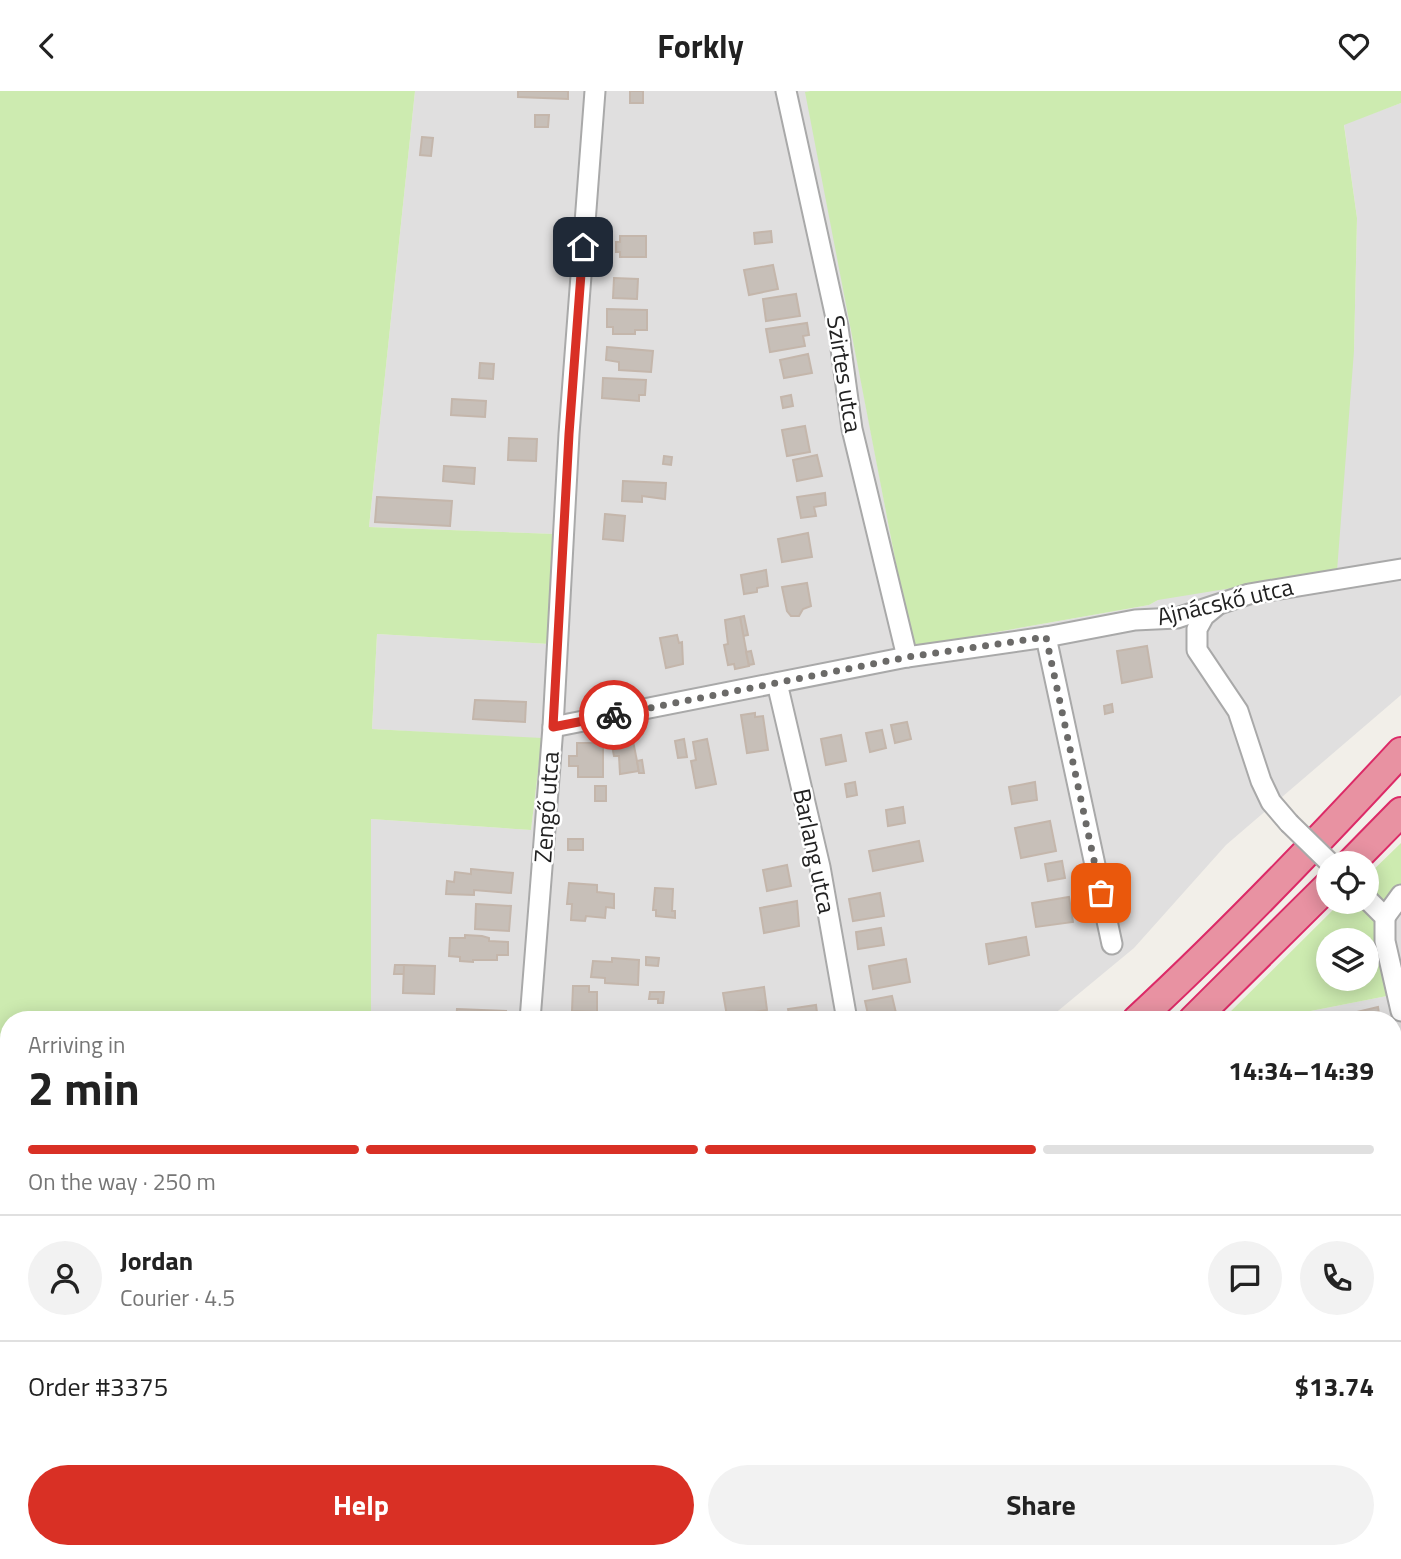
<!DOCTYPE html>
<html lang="en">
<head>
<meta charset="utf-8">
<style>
	body { margin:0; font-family:"Titillium Web",sans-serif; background:#f2f2f2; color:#222; height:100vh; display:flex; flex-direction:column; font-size:26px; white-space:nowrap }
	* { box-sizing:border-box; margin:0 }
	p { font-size:23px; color:#767676 }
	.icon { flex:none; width:38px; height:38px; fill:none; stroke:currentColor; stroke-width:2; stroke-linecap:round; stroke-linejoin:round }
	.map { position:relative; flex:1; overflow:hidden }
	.side { position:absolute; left:0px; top:920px; width:1402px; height:548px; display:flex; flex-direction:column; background:#fff; border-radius:28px 28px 0 0; box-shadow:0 4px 18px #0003 }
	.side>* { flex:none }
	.buttons { position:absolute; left:1316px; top:760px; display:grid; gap:14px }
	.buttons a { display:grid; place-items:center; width:63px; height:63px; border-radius:50%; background:#fff; box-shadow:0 4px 18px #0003; font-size:35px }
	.pin { position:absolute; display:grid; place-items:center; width:60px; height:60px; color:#fff; margin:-30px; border-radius:14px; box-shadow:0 4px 10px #0006 }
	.courier { position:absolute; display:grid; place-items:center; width:70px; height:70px; margin:-35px; border:5px solid #d93025; border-radius:50%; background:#fff; color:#222; box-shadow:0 2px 9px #0007 }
	.overview em { font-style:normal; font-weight:700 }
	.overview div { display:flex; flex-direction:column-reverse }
	.overview { display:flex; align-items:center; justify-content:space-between; height:119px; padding:0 28px }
	h1 { font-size:46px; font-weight:700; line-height:52px }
	.bar { display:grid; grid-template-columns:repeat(4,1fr); gap:10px 7px; align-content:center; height:84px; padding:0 28px }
	.bar i { height:9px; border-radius:5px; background:#e0e0e0 }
	.bar .current { background:#d93025 }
	.bar p { grid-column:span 4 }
	.line { display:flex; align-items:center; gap:18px; padding:0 28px; border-top:2px solid #e0e0e0 }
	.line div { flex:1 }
	.round { display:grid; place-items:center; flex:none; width:74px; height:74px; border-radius:37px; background:#f2f2f2 }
	.primary-button { display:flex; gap:14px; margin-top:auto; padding:14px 28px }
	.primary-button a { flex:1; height:80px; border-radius:42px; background:#d93025; color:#fff; font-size:28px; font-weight:700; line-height:80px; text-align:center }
	.primary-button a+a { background:#f2f2f2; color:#222 }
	header { display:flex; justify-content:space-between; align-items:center; height:91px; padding:0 28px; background:#fff; font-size:32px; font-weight:700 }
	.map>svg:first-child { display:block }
	.residential { fill:#e0dfdf }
	.grass { fill:#cdebb0; fill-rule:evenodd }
	.forest { fill:#add19e }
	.park { fill:#c8facc }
	.building { fill:#c7bfb8; stroke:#c4b6ab; stroke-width:2 }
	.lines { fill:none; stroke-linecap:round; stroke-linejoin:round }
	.minor-casing { stroke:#a9a9a9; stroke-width:23 }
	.highway-casing { stroke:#dc2a67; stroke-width:32 }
	.minor { stroke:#fff; stroke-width:19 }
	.highway { stroke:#e892a2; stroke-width:28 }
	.minor-bridge-casing { stroke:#a9a9a9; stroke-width:23; stroke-linecap:butt }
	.minor-bridge { stroke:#fff; stroke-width:19 }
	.done { stroke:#6b6a68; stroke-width:7; stroke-dasharray:0 12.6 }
	.route { stroke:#d93025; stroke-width:9 }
	.labels { text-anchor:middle; stroke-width:5; stroke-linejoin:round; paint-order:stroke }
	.street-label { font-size:24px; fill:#222; stroke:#fff }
</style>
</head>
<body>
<header><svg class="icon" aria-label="back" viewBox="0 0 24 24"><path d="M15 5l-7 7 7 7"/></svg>Forkly<svg class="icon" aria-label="heart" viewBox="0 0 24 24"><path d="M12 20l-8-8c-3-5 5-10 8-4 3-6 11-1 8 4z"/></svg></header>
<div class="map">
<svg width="1401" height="1468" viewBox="0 0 1401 1468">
	<rect width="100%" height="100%" fill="#f2efe9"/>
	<g class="residential">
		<path d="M415 0H810L806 1 912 556 1149 514 1158 509 1354 260 1357 127 1344 33 1401 12V604L1226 754 1134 857 1047 929H371V728L531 739 542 648 372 638 377 543 549 553 554 443 369 436Z"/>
		<path d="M1401 815V1368L1393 1369V929H1265L1387 905 1384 891 1390 847 1395 824Z"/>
	</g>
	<g class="grass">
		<path d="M0 0H415L369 436 555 443 549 553 377 543 372 638 542 647 531 739 371 728V929H9V1460H180L178 1468H0Z"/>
		<path d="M810 0H1401V12L1344 34 1357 127 1354 260 1337 480 1158 509 1149 514 912 556 805 1Z"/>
		<path d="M1401 752V815L1395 824 1390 847 1384 891 1387 905 1265 929H1222L1342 810H1367V785ZM1328 849H1367V887H1328Z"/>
		<path d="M371 1460H490L479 1468H360Z"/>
	</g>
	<path class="forest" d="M180 1460H371L360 1468H178Z"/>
	<path class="park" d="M1393 1428 1401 1430V1468H624L635 1460H1393Z"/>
	<g class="building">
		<path d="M518 0H568V8L518 6Z"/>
		<rect x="630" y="0" width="13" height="12"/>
		<path d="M535 24H549L548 36H535Z"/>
		<path d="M422 46 433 47 431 65 420 64Z"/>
		<path d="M771 140 772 151 755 153 754 142Z"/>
		<path d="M620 145H646V166H620V161H616V151H620Z"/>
		<path d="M773 174 778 198 749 204 744 179Z"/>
		<path d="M614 187 638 188 637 208 613 207Z"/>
		<path d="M796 203 800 225 766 230 763 208Z"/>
		<path d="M607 218 647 219V239H635V243H613V236H607Z"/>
		<path d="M807 232 809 244 803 245 805 255 770 261 766 238Z"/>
		<path d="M607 256 653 260 651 281 619 279V271L606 269Z"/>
		<path d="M808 263 812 282 784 287 780 269Z"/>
		<path d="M480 272 494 273 493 288 479 287Z"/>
		<path d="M603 287 646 289 645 304H639V310L602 307Z"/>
		<path d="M791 304 793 315 783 317 781 306Z"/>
		<path d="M452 308 486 310 485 326 451 324Z"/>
		<path d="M805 335 810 361 787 365 782 339Z"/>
		<path d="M509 347 537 348 536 370 508 369Z"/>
		<path d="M817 364 822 385 797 390 793 369Z"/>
		<path d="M664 365 672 366 671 374 663 373Z"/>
		<path d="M444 375 475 377 474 393 443 390Z"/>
		<path d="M623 390 666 392 665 408 642 405V411L622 410Z"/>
		<path d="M825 402 826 414 814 416 816 425 801 427 797 406Z"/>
		<path d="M377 406 452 410 450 435 375 431Z"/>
		<path d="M605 423 625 425 623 450 603 448Z"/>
		<path d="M808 442 812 466 782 471 778 448Z"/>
		<path d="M766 479 768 495 757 497V501L744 503 741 484Z"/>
		<path d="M807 492 811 515 803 518 799 525H791L787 520 782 496Z"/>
		<path d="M744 525 748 544 743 545 740 526Z"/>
		<path d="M740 526 749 575 735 578 734 573 728 574 724 554 728 553 725 529Z"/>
		<path d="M677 544 679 552 682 551 683 573 666 577 660 547Z"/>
		<path d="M1147 555 1152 586 1122 592 1117 560Z"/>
		<path d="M751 560 754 573 749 574 746 561Z"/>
		<path d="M475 609 526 611 525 631 473 628Z"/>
		<path d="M1112 613 1113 621 1105 623 1104 615Z"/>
		<path d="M755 622V626L763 625 768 659 747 662 741 624Z"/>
		<path d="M907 631 911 648 895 652 891 634Z"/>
		<path d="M882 639 886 657 870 661 866 642Z"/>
		<path d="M841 644 846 670 826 674 821 648Z"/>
		<path d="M632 645 639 680 620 683 619 665H614L611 649Z"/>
		<path d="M684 648 687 666 678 667 675 650Z"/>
		<path d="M707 648 716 693 696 697 691 670 696 669 693 651Z"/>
		<path d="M577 652H603V686H578V675H569V665H577Z"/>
		<path d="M642 669 644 682H639L637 670Z"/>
		<path d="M855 691 857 704 847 706 845 693Z"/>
		<path d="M1035 691 1037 709 1012 713 1009 696Z"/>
		<rect x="595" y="695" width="11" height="15"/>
		<path d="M903 716 905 732 888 735 886 719Z"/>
		<path d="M1050 730 1056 760 1021 767 1015 737Z"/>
		<rect x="568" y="748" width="15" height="11"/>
		<path d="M919 750 923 770 873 780 869 760Z"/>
		<path d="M1062 770 1065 787 1048 790 1045 773Z"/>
		<path d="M787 774 791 795 767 800 763 779Z"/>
		<path d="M471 778 513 782 511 802 474 799V804L446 803 447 790 454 791 455 781 471 783Z"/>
		<path d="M569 792 597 794V801L614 803V817L606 816 605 827 586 825 585 830 571 829 572 813H567Z"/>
		<path d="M655 797 673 798 672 820H675V827L656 825V819H653Z"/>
		<path d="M880 802 884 825 853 830 849 808Z"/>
		<path d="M1069 806 1073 831 1036 836 1032 812Z"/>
		<path d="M797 810 799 835 764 842 760 817Z"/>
		<path d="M476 813 511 815 509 840 475 838Z"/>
		<path d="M881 837 884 854 858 858 856 841Z"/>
		<path d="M465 844 482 845 489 847V850L508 851V864H497V869H473V871L460 870V866L449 865 450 847H465Z"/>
		<path d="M1026 846 1029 864 989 873 986 853Z"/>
		<path d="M646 866 659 867 658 875 646 874Z"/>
		<path d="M612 867 639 869 638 894 605 892V887L591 886 593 870 612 871Z"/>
		<path d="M906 868 910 891 873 898 869 875Z"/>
		<path d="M395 874H404V883H394Z"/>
		<path d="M404 874 435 875 434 903 403 902Z"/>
		<path d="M573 895H589V901H597V921L572 920Z"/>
		<path d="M764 896 767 919 727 925 723 902Z"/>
		<path d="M650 901H664L663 912H658V908H649Z"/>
		<path d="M892 905 896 922 869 928 865 910Z"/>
		<path d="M816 914 818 929H790L788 918Z"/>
		<path d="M1378 916 1380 929H1345L1344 924Z"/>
		<path d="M457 918 506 920 505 929H456Z"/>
		<path d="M1401 1220V1243L1397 1244 1393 1221Z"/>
	</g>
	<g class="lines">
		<defs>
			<g id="minor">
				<path d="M786 0 838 236 852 338 907 566"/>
				<path d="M1215 516 1204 525 1197 538V559L1238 620 1261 690 1271 711 1289 732"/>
				<path d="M1046 546 1112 853"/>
				<path d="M777 592 820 776 847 929"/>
				<path d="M553 636 907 566 1046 546 1135 529 1177 527 1249 503 1401 478"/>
				<path d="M1367 808 1385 826V850L1401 920"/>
				<path d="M1385 826 1401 804"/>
				<path d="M530 929 553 636 569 343 595 0"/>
				<path d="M1393 1447 1401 1449"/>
			</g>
			<g id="highway">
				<path d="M1351 772 1401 721"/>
				<path d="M1137 929C1229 844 1316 753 1401 661"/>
				<path d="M1193 929 1328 795"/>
				<path d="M507 1468 518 1460"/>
				<path d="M574 1468 585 1460"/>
			</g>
		</defs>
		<use href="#minor" class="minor-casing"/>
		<use href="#highway" class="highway-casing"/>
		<use href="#minor" class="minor"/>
		<use href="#highway" class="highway"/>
		<defs>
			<path id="minor-bridge" d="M1289 732 1330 772"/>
		</defs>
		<use href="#minor-bridge" class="minor-bridge-casing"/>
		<use href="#minor-bridge" class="minor-bridge"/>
	</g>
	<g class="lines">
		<path class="done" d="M614 624 908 566 1046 546 1101 802"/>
		<path class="route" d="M583 156 569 343 553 636 614 624"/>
	</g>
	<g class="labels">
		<g class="street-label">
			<text transform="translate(844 283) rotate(81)" y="8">Szirtes utca</text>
			<text transform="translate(1225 511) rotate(-13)" y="8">Ajnácskő utca</text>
			<text transform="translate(547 716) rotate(-86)" y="8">Zengő utca</text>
			<text transform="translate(814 760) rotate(78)" y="8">Barlang utca</text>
		</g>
	</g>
</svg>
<div class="buttons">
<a><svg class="icon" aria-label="locate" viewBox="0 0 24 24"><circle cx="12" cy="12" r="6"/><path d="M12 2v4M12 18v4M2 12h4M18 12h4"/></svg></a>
<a><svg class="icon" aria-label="layers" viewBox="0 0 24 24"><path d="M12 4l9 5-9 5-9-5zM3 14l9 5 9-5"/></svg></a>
</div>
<div class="pin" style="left:1101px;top:802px;background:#ea580c"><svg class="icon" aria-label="bag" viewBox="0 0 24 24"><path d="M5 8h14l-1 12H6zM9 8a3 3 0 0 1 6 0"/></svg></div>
<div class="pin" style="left:583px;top:156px;background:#1f2937"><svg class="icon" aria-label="home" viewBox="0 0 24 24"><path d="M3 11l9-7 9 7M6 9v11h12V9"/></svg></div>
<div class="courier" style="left:614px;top:624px"><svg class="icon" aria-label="bike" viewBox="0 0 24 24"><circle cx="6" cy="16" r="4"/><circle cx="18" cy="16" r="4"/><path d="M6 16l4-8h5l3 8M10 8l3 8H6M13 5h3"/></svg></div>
<section class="side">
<div class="overview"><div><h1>2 min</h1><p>Arriving in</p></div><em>14:34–14:39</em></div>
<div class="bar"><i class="current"></i><i class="current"></i><i class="current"></i><i></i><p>On the way · 250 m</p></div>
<div class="line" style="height:126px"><a class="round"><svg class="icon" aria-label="person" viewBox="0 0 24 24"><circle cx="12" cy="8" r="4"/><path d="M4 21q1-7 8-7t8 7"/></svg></a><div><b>Jordan</b><p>Courier · 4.5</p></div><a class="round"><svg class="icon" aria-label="chat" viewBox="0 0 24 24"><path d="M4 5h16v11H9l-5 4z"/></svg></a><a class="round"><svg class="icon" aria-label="phone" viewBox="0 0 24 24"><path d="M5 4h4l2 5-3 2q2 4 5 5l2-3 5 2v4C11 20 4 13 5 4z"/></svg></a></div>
<div class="line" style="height:91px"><div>Order #3375</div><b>$13.74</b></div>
<div class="primary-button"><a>Help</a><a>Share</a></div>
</section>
</div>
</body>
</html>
